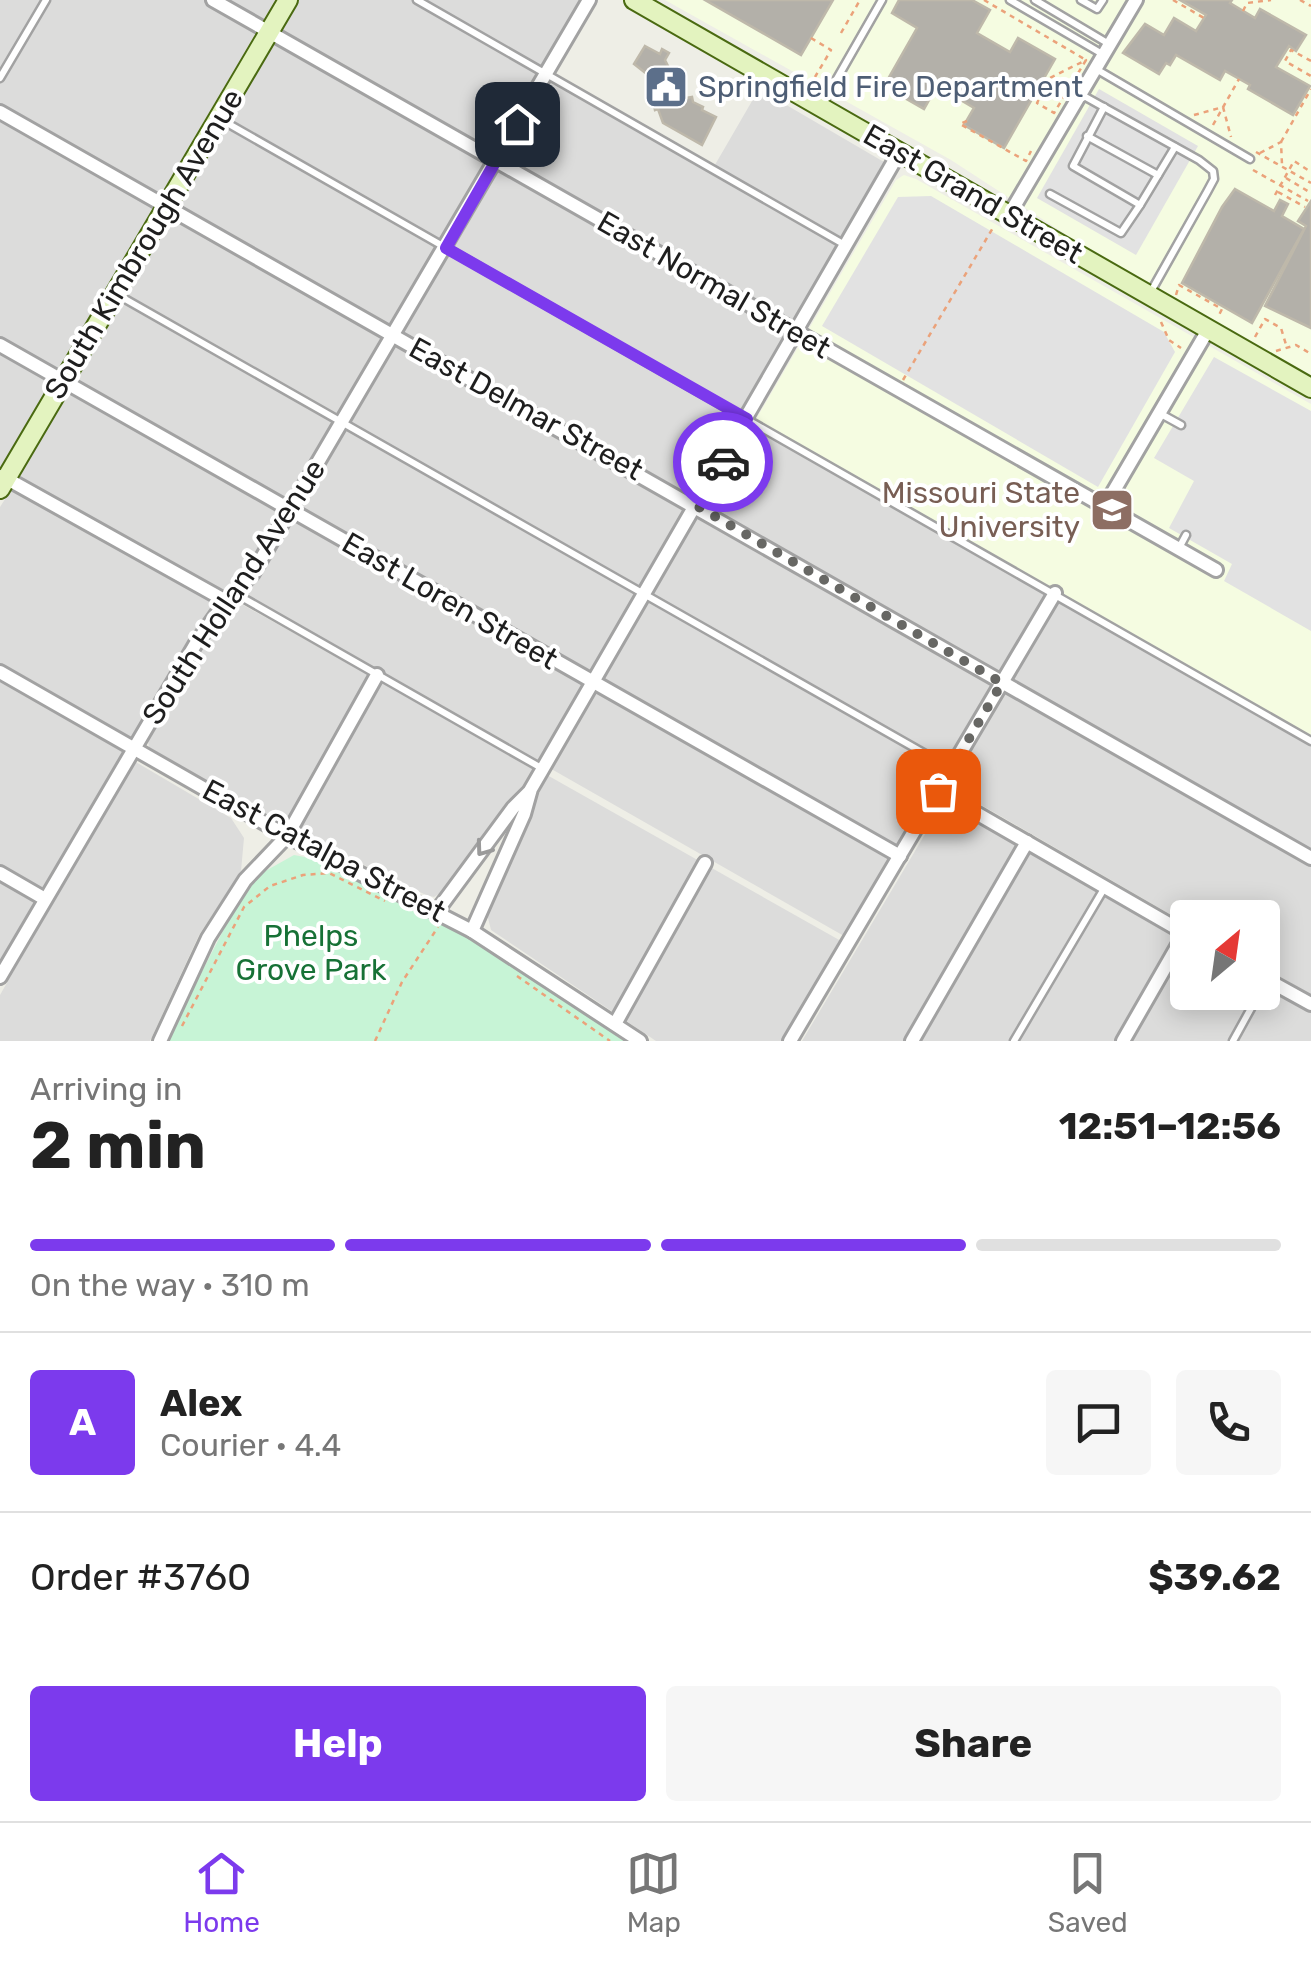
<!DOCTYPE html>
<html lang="en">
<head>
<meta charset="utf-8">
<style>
	body { margin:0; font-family:Rubik,sans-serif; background:#f6f6f6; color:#222; height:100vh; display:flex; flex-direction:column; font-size:38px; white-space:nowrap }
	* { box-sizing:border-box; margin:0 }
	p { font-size:32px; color:#767676 }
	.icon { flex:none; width:55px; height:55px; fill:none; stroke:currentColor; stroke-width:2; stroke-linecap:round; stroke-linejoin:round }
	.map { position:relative; height:1041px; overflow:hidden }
	.panel { display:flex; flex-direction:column; background:#fff; flex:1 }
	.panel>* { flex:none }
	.needle { width:65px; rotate:29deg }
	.fabs { position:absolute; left:1170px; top:900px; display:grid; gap:20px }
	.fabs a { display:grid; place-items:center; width:110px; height:110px; border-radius:10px; background:#fff; box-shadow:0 5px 25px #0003; font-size:50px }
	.pin { position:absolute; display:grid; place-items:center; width:85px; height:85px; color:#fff; margin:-42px; border-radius:20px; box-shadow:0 5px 15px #0006 }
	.courier { position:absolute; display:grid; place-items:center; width:100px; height:100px; margin:-50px; border:8px solid #7c3aed; border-radius:50%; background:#fff; color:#222; box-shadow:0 2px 12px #0007 }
	.summary em { font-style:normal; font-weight:700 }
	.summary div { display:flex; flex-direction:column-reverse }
	.summary { display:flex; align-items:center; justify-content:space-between; height:170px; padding:0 30px }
	h1 { font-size:65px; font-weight:700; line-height:75px }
	.bar { display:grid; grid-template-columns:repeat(4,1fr); gap:15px 10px; align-content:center; height:120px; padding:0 30px }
	.bar i { height:12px; border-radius:8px; background:#e0e0e0 }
	.bar .on { background:#7c3aed }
	.bar p { grid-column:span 4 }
	.line { display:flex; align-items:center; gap:25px; padding:0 30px; border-top:2px solid #e0e0e0 }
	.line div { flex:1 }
	.round { display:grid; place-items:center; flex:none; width:105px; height:105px; border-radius:10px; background:#f6f6f6 }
	.action { display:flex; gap:20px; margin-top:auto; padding:20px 30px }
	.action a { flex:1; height:115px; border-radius:10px; background:#7c3aed; color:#fff; font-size:40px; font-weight:700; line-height:115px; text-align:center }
	.action a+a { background:#f6f6f6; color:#222 }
	.dock { display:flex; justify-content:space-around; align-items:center; height:140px; border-top:2px solid #e0e0e0; background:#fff; font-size:28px; color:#767676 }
	.dock a { display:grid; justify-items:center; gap:5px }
	.dock .on { color:#7c3aed }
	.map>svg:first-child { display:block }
	.residential { fill:#dcdcdb }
	.education { fill:#f5fce1 }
	.park { fill:#c7f4d6 }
	.parking { fill:#e2e2e2 }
	.building { fill:#b3b0a9; stroke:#beb8aa; stroke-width:2.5 }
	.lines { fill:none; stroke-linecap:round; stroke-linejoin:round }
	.lane-casing { stroke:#a2a2a2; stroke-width:11 }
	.street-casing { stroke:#a2a2a2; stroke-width:18 }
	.secondary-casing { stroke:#4a6a11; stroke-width:22 }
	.path { stroke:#eba27a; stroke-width:2.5; stroke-dasharray:5 5; stroke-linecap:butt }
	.lane { stroke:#fff; stroke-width:6 }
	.street { stroke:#fff; stroke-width:12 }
	.secondary { stroke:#e3f3bf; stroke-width:18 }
	.oneway { stroke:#9a9a9a }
	.done { stroke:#676764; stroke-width:10; stroke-dasharray:0 18 }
	.route { stroke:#7c3aed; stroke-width:12 }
	.labels { text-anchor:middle; stroke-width:8; stroke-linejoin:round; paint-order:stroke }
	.service-label { font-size:30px; fill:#4e5e75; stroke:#fff; text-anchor:start }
	.street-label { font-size:30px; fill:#1e1e1e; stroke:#fff }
	.education-label { font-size:30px; fill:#785e54; stroke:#fff; text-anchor:end }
	.park-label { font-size:30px; fill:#177136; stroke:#fff }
</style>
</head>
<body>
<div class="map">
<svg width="1311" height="1041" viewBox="0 0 1311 1041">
	<rect width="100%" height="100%" fill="#eeeee6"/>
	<g class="residential">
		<path d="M0 0H275L1 468 0 467Z"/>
		<path d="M297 0H581L253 563 229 591H223L16 477 17 473Z"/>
		<path d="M548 79 712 170 759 89 884 162 883 172 738 418 1046 593 844 936 243 593 254 581Z"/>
		<path d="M11 490 209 598 214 606 0 969V507Z"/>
		<path d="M236 601 536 768 442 892 434 897 426 895 267 818 149 747 147 736 201 644Z"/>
		<path d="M1058 602 1311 743V995L1263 967 1262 918H1188L1187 924 952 788 955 778Z"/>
		<path d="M134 761 231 818 244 838 241 871 199 935 150 1041H0V995Z"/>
		<path d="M547 775 841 941 783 1041H656L491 930 487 914Z"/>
		<path d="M943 804 952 806 1187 940 1188 992H1262L1263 983 1311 1011V1041H802Z"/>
	</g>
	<g class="education">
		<path d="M665 0H1311V376L1076 241 951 160Z"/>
		<path d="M904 175 916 179 1311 404V736L755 421 896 180Z"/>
	</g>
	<path class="park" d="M294 855 321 860 465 932 624 1041H166L239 900 260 874Z"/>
	<g class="parking">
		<path d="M1099 89 1198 146 1136 255 1037 198Z"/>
		<path d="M931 196 1164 332 1175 352 1098 487 822 326 898 197Z"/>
		<path d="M1214 357 1311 411V631L1224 581 1232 564 1169 528 1194 481 1154 458Z"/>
	</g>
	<g class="building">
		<path d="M705 0H833L801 55Z"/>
		<path d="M899 0H972L990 10 977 33 1010 52 1018 38 1055 59 1004 148 964 125 974 108 937 86 924 109 884 86 917 28 892 13Z"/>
		<path d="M1180 0H1232L1230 3 1255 18 1260 9 1306 35 1296 51 1289 46 1276 67 1310 86 1293 115 1248 89 1250 85 1225 71 1220 80 1176 55 1170 65 1166 63 1159 74 1123 53 1145 24 1164 35 1174 18 1196 31 1206 15Z"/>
		<path d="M645 46 660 54 662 49 669 53 665 60 670 70 678 69 686 98 692 97 693 102 703 107 702 110 716 117 702 145 663 123 658 109 655 110 648 75 634 64Z"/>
		<path d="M1235 189 1274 211 1280 200 1288 204 1282 216 1304 229 1252 323 1182 283 1222 207Z"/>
		<path d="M1311 201V328L1265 306 1306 226 1298 221Z"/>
	</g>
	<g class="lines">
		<defs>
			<g id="lane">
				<path d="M417 0 845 245"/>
				<path d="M1010 0 1104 55"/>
				<path d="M1035 0 1109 44"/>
				<path d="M1081 0 1097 9 1103 0"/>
				<path d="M1096 69 1250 159"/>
				<path d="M0 78 46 0"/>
				<path d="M1082 95 1199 160 1213 171 1214 179 1207 192 1149 295"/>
				<path d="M823 103 882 0"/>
				<path d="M1104 107 1073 166 1135 202 1140 205 1175 147"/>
				<path d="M220 119 1311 741"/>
				<path d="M1087 136 1158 175"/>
				<path d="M1050 194 1121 233 1140 205"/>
				<path d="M118 295 950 768"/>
				<path d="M1161 414 1181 425"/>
				<path d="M1179 548 1186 535"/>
				<path d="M236 594 543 769"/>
				<path d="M1014 1041 1105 887"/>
				<path d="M1233 1041 1260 992"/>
			</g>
			<g id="street">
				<path d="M213 0 1216 570"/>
				<path d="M0 112 1311 858"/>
				<path d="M1009 215 1136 0"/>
				<path d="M0 345 900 856"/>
				<path d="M2 476 226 601"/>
				<path d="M1105 506 1208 330"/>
				<path d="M0 672 287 836 472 931 640 1041"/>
				<path d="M938 791 1188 935"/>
				<path d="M0 873 45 899"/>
				<path d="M437 911 513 808 530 791"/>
				<path d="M472 931 524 814 531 789 900 151"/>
				<path d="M0 977 195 645 226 601 253 573 589 0"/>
				<path d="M1262 977 1311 1004"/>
				<path d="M615 1024 705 863"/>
				<path d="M160 1041 208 938 245 880 287 836 377 675"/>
				<path d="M790 1041 1055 593"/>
				<path d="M912 1041 1027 842"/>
				<path d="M1123 1041 1185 933"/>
			</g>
			<g id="secondary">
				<path d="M634 0 1311 388"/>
				<path d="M0 489 288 0"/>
			</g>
		</defs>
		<use href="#lane" class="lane-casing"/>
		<use href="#street" class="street-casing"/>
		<use href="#secondary" class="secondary-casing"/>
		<g class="path">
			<path d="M984 0 1086 60"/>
			<path d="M1173 0 1204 18"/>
			<path d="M1300 0 1311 6"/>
			<path d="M1243 11 1247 3 1271 0"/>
			<path d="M841 33 860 0"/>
			<path d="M811 38 831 50 815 77"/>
			<path d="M1086 60 1054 113 1037 103 1050 78Z"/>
			<path d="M1311 61 1291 50 1285 61 1311 76"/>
			<path d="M1194 115 1223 107 1231 137"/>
			<path d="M967 121 960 124 1026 161 1031 151"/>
			<path d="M1213 125 1239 79"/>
			<path d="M1281 142 1311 89"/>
			<path d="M1256 152 1311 183"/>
			<path d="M1260 153 1281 142 1282 165"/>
			<path d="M1253 170 1308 201"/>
			<path d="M1286 178 1311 193"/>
			<path d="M1278 192 1305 207"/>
			<path d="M1275 195 1294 161 1311 172"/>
			<path d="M1176 295 1179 285 1222 309 1219 315"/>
			<path d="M1161 322 1169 340 1181 348"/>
			<path d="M1255 337 1265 319 1281 328 1287 348"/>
			<path d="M1276 351 1296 345 1311 354"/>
			<path d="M903 380 994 226"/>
			<path d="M517 976 610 1041"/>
			<path d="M182 1026 244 907 270 886 303 875 329 873 385 901"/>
			<path d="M375 1041 402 982 438 927"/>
		</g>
		<use href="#lane" class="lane"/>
		<use href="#street" class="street"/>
		<use href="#secondary" class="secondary"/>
	</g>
	<defs><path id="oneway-chevron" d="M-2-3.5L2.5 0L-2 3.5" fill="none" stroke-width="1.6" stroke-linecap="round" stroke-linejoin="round" transform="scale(2.5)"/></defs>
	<use class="oneway" href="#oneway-chevron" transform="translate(483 849) rotate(126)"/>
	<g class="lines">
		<path class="done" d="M723 462 697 506 1002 683 938 791"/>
		<path class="route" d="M517 124 446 248 747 419 723 462"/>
	</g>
	<defs>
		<symbol id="civic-square" viewBox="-11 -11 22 22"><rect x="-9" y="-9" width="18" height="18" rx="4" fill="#5c6f8a" stroke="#fff"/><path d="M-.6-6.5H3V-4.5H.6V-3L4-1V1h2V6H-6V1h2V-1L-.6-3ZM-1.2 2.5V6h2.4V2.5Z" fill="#fff"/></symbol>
		<symbol id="university-square" viewBox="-11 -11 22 22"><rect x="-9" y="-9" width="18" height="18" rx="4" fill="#8d6e63" stroke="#fff"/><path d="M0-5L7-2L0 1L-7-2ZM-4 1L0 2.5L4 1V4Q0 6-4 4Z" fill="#fff"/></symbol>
	</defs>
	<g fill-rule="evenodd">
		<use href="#civic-square" x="641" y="62" width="50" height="50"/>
		<use href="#university-square" x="1087" y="485" width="50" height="50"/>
	</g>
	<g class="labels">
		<g class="service-label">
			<text x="698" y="97">Springfield Fire Department</text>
		</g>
		<g class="street-label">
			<text transform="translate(973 194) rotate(30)" y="10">East Grand Street</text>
			<text transform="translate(144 244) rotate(-59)" y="10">South Kimbrough Avenue</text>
			<text transform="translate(714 285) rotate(30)" y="10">East Normal Street</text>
			<text transform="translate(526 409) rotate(29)" y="10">East Delmar Street</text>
			<text transform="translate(234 592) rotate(-57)" y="10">South Holland Avenue</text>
			<text transform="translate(450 601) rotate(30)" y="10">East Loren Street</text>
			<text transform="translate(324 851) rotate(28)" y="10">East Catalpa Street</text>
		</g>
		<g class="education-label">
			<text x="1080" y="503">Missouri State<tspan x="1080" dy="34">University</tspan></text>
		</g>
		<g class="park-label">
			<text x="311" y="946">Phelps<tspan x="311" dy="34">Grove Park</tspan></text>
		</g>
	</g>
</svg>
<div class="fabs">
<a><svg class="needle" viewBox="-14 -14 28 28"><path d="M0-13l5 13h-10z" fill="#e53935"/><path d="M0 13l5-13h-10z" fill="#767676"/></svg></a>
</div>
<div class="pin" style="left:938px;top:791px;background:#ea580c"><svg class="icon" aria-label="bag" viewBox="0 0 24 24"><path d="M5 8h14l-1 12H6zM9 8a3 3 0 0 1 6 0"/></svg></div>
<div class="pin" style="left:517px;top:124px;background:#1f2937"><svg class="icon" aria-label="home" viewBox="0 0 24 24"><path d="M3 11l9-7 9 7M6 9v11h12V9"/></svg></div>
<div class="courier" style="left:723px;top:462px"><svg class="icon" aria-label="car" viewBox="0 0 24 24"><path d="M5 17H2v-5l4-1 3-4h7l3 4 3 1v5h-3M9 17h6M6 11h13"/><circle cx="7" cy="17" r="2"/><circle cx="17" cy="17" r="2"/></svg></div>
</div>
<section class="panel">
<div class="summary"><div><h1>2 min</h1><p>Arriving in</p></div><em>12:51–12:56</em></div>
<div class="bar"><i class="on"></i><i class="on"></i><i class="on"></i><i></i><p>On the way · 310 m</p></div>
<div class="line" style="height:180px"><b class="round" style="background:#7c3aed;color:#fff">A</b><div><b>Alex</b><p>Courier · 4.4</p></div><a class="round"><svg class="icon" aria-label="chat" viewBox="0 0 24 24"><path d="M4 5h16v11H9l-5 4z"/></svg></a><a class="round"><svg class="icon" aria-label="phone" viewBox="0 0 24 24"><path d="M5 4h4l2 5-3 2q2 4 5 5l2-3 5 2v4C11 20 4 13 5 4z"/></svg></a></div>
<div class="line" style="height:130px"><div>Order #3760</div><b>$39.62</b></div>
<div class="action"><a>Help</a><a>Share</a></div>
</section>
<nav class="dock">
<a class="on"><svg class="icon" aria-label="home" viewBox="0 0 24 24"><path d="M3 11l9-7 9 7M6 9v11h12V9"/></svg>Home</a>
<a><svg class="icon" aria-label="map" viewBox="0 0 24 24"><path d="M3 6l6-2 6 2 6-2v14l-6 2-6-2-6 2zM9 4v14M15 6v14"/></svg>Map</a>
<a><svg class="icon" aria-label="saved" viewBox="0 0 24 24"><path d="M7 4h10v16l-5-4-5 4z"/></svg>Saved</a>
</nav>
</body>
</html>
